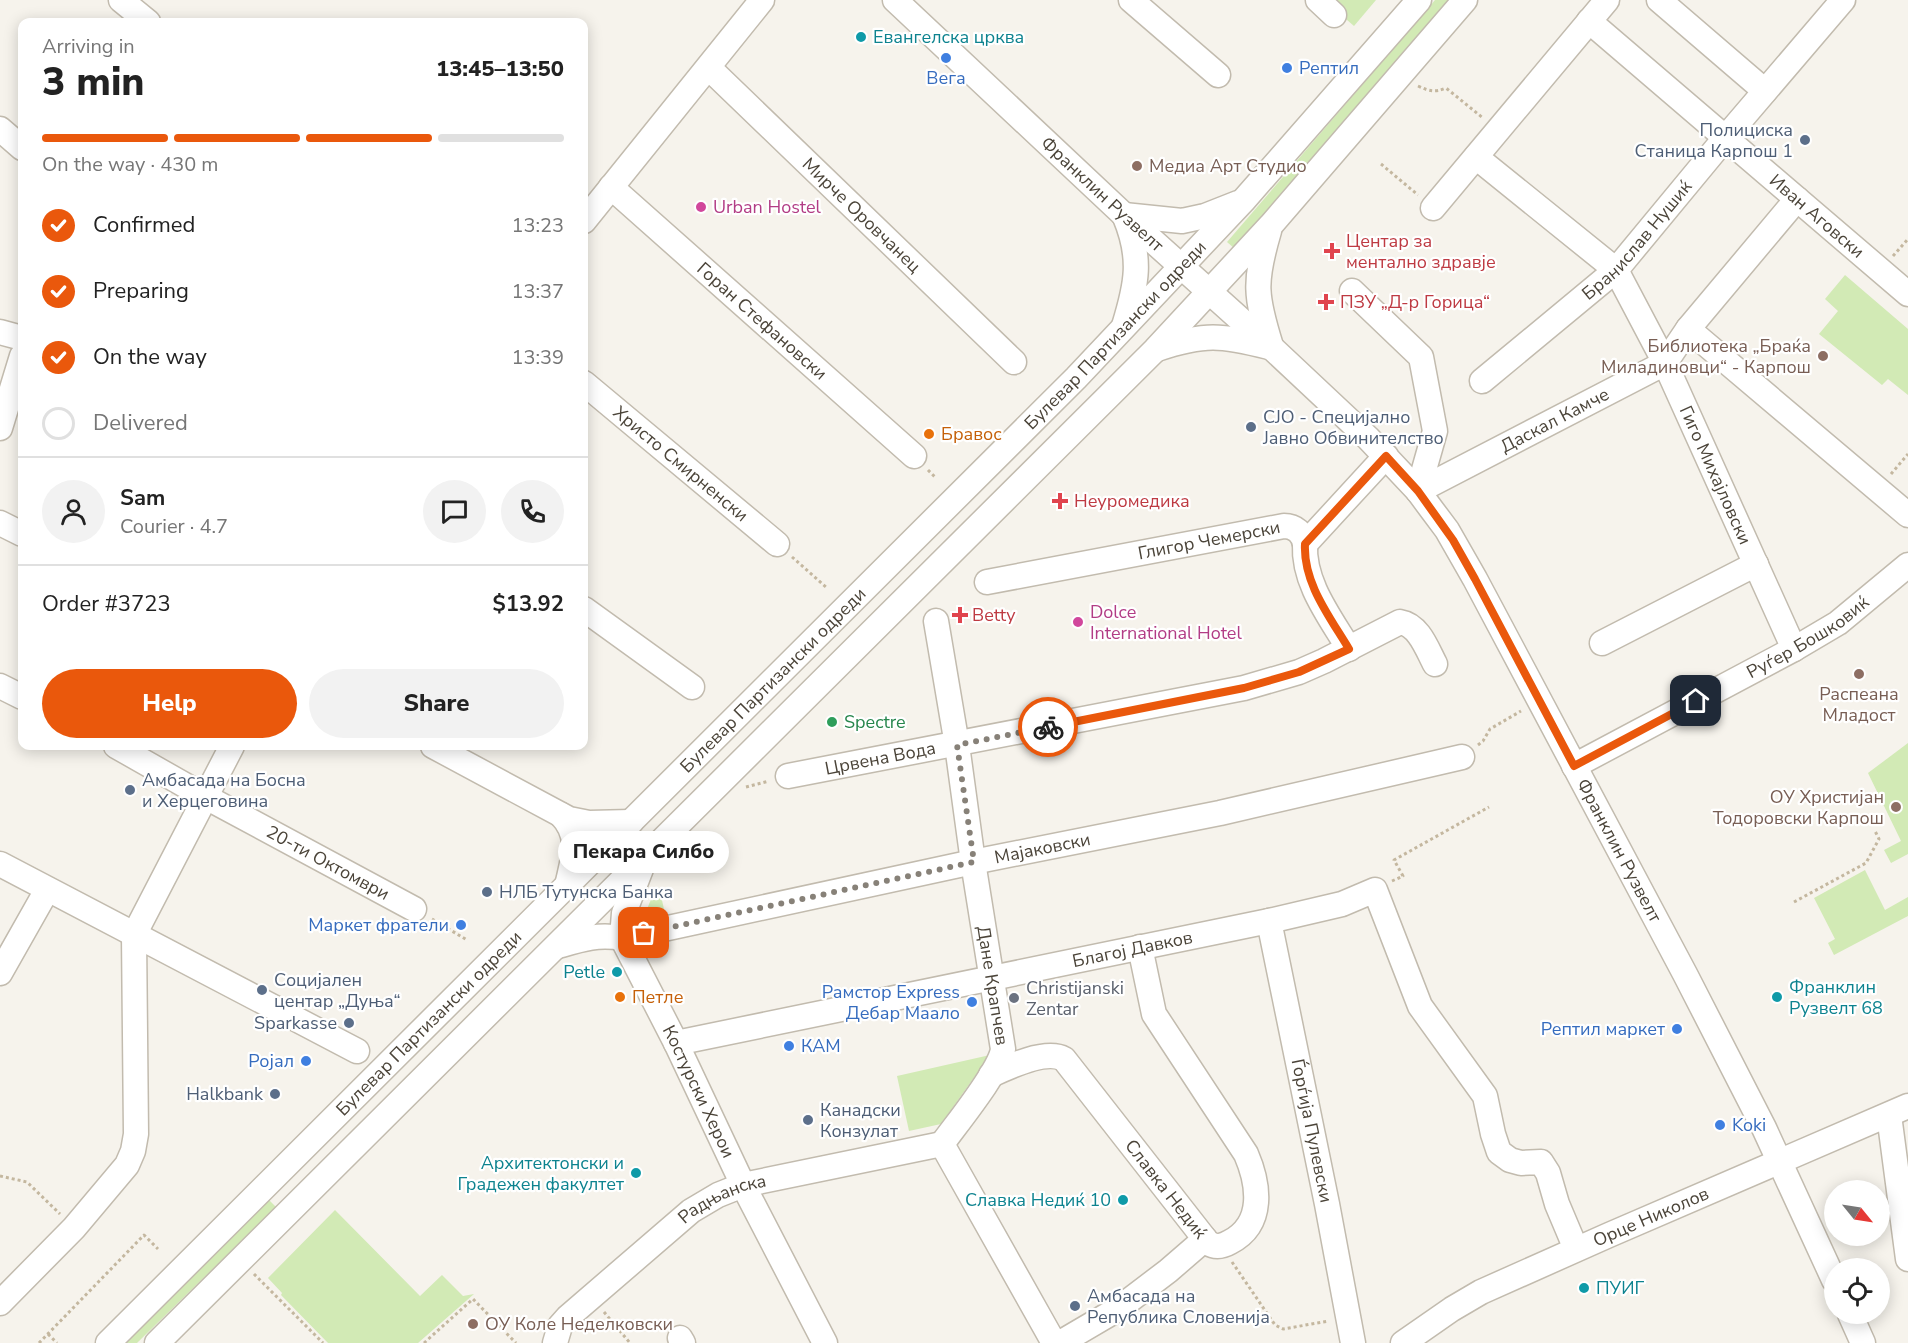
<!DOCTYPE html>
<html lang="en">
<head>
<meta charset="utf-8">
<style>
	body { margin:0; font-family:"Nunito Sans",sans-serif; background:#f2f2f2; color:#222; height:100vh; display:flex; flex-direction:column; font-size:22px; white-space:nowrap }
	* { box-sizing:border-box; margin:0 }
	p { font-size:20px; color:#767676 }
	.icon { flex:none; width:33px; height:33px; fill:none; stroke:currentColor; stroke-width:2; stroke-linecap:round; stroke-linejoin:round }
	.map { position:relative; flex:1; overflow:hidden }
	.details { position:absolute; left:18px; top:18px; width:570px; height:732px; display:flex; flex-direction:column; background:#fff; border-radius:12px; box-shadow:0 3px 15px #0003 }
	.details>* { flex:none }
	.needle { width:39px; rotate:120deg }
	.tools { position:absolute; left:1824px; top:1180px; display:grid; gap:12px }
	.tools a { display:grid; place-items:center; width:66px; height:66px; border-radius:50%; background:#fff; box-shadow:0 3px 15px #0003; font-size:30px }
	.pin { position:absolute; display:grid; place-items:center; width:51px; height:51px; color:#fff; margin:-26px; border-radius:12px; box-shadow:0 3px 9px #0006 }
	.courier { position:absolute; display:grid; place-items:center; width:60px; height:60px; margin:-30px; border:4px solid #ea580c; border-radius:50%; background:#fff; color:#222; box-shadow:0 2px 8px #0007 }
	.bubble { position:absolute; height:42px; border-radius:21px; background:#fff; box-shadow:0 3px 15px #0003; font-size:20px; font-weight:800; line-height:42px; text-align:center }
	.summary em { font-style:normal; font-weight:800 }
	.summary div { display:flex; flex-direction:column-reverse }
	.summary { display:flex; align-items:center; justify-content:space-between; height:102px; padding:0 24px }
	h1 { font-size:39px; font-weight:800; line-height:45px }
	.bar { display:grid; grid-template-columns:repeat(4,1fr); gap:9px 6px; align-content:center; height:72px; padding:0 24px }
	.bar i { height:8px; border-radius:4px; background:#e0e0e0 }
	.bar .active { background:#ea580c }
	.bar p { grid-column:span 4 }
	.line { display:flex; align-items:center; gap:15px; padding:0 24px; border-top:2px solid #e0e0e0 }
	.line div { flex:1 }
	.round { display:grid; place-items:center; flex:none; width:63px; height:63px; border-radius:32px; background:#f2f2f2 }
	ol { padding:0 24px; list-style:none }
	li { display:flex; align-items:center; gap:18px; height:66px }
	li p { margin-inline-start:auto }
	li .icon { padding:6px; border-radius:50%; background:#ea580c; color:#fff; stroke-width:4 }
	li:last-child { color:#767676 }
	li i { width:33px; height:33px; border:3px solid #e0e0e0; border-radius:50% }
	.action { display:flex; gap:12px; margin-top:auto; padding:12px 24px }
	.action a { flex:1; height:69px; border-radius:36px; background:#ea580c; color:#fff; font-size:24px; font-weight:800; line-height:69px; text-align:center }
	.action a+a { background:#f2f2f2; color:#222 }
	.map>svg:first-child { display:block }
	.green { fill:#d2eab5 }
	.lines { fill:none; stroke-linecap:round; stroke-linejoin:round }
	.minor-casing { stroke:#c2bbae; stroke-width:27 }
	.path { stroke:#c4b79f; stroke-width:3; stroke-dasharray:3 3; stroke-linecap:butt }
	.minor { stroke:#fff; stroke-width:24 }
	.done { stroke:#878178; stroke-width:6; stroke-dasharray:0 10.8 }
	.route { stroke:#ea580c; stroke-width:8 }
	.culture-dot { fill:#0f9aa8; stroke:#fff; stroke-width:2 }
	.shop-dot { fill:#3f7fe0; stroke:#fff; stroke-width:2 }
	.service-dot { fill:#5c6f8a; stroke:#fff; stroke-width:2 }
	.education-dot { fill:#8d6e63; stroke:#fff; stroke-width:2 }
	.hotel-dot { fill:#d1479c; stroke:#fff; stroke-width:2 }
	.health-dot { fill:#e0444e; stroke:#fff; stroke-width:2 }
	.food-dot { fill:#e8710a; stroke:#fff; stroke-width:2 }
	.leisure-dot { fill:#2e9e5b; stroke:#fff; stroke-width:2 }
	.worship-dot { fill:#6b7280; stroke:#fff; stroke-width:2 }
	.labels { text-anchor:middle; stroke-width:4.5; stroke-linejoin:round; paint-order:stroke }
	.culture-label { font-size:18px; fill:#0d838f; stroke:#fff; text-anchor:start }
	.shop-label { font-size:18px; fill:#366cbe; stroke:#fff; text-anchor:end }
	.service-label { font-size:18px; fill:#4e5e75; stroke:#fff; text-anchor:start }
	.education-label { font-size:18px; fill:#785e54; stroke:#fff; text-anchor:start }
	.street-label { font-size:18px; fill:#4b4439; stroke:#fff }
	.hotel-label { font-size:18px; fill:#b23c85; stroke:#fff; text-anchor:start }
	.health-label { font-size:18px; fill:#be3a42; stroke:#fff; text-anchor:start }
	.food-label { font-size:18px; fill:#c56008; stroke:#fff; text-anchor:start }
	.leisure-label { font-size:18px; fill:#27864d; stroke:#fff; text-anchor:start }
	.worship-label { font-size:18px; fill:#5b616d; stroke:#fff; text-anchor:start }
</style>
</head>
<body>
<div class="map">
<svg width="1908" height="1343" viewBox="0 0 1908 1343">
	<rect width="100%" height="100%" fill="#f6f3ec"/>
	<g class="green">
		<path d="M1324 0H1376L1354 26Z"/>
		<path d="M1435 0H1450L1235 249 1227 242Z"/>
		<path d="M1845 275 1908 329V395L1888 379 1882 385 1819 334 1838 311 1825 299Z"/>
		<path d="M1908 743V854L1891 863 1884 850 1901 841 1868 773Z"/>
		<path d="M1865 870 1885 910 1908 897V916L1834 955 1828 943 1835 939 1814 898Z"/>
		<path d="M659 887 666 918 646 921C646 906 651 899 659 887Z"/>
		<path d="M990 1055 941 1124 909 1131 897 1076Z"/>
		<path d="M269 1200 276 1207 137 1343H125Z"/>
		<path d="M335 1210 420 1296 442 1275 463 1296 474 1294 418 1343H328L281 1295 282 1293 268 1278Z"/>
	</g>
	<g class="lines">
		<defs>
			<g id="minor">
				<path d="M121 0 148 22"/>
				<path id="s1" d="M895 0 1124 215 1272 348 1368 438 1418 491 1432 510 1447 530 1475 579 1685 974 1764 1128 1834 1280"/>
				<path d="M1131 0 1218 75"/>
				<path d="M1318 0 1334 15"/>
				<path d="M1659 0 1765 91"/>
				<path id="s2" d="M1589 21 1908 294"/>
				<path id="s3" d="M709 68 1014 362"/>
				<path d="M0 129 22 148"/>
				<path id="s4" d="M1476 157 1616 270 1665 363 1794 649"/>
				<path id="s5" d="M611 187 914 456"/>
				<path d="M1433 208 1607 0"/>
				<path d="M1124 215 1182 221 1205 216 1238 203"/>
				<path d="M584 221 762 0"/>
				<path d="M1269 231C1254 282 1255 295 1271 346"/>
				<path d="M1352 291 1421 357 1435 431 1418 491"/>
				<path d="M1124 326C1137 284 1142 258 1125 217"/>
				<path d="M1688 329 1908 515"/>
				<path d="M0 332 22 338"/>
				<path d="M1157 349C1205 333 1221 335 1269 347"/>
				<path id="s6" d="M1482 381 1616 270 1726 137 1843 0"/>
				<path id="s7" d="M584 383 777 544"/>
				<path d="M0 428 22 356"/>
				<path id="s8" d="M1418 491 1665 363 1688 329 1797 199"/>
				<path d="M0 523 22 534"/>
				<path d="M1305 544C1303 583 1330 617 1349 649"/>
				<path id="s9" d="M987 582 1284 526C1295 526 1303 533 1305 544L1386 456"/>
				<path d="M584 609 692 687"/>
				<path id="s10" d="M936 621 957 745 973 862 1003 1049C1000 1071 957 1123 942 1144"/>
				<path d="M1602 643 1756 564"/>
				<path d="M0 686 22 697"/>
				<path id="s11" d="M116 746 204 796 414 909"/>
				<path d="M433 746 569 819 589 823 631 822"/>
				<path id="s12" d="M1574 766 1794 649 1838 623 1908 565"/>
				<path id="s13" d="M788 776 1244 688 1299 672 1324 661 1400 622C1419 625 1427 649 1435 664"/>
				<path d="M561 815C582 837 573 858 567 886"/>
				<path d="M0 864 357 1051"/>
				<path id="s14" d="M641 869 624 913 622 938 676 1043 743 1185 825 1343"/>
				<path id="s15" d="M1269 921 1327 1204 1353 1343"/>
				<path id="s16" d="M558 946C582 939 597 934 622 938L973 862 1220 813 1462 757"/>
				<path d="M0 973 47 890"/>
				<path id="s17" d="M676 1043 1269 921 1342 904 1375 890 1420 1006 1485 1096 1493 1134 1499 1152 1510 1160 1521 1163 1541 1162 1548 1173 1557 1204 1576 1249"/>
				<path id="s18" d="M991 1075C1008 1067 1046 1049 1064 1059L1208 1243C1216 1248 1223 1246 1230 1242 1265 1224 1259 1184 1246 1154L1154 1014 1140 947"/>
				<path d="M1889 1115 1908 1259"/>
				<path d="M942 1144 1054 1343"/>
				<path d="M0 1303 74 1228 127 1165 133 1151 136 1134 134 935 232 746"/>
				<path d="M1850 1314 1863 1343"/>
				<path d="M680 1338 683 1343"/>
				<path id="s19" d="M108 1343 1076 378 1243 201 1419 0"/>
				<path d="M157 1343 1155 350 1271 225 1465 0"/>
				<path id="s20" d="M555 1343 560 1326 568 1317 691 1211 718 1195 743 1185 942 1144"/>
				<path d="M1060 1343 1118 1309 1168 1271 1205 1239"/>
				<path id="s21" d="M1403 1343 1452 1309 1481 1292 1609 1235 1908 1106"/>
			</g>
		</defs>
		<use href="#minor" class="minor-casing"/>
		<g class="path">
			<path d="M1418 86C1429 91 1434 93 1446 88L1483 118"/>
			<path d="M1381 164 1418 195"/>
			<path d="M1893 256 1908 239"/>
			<path d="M928 470 935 477"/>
			<path d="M1891 474 1908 454"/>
			<path d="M792 557 826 587"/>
			<path d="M1478 745 1483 741 1490 729 1521 711"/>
			<path d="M746 787 769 781"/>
			<path d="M1392 881 1403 876 1394 860 1489 807"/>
			<path d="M1794 902 1866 863 1879 839 1875 831"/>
			<path d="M432 919 467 940"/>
			<path d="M0 1176 27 1182 60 1214"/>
			<path d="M1232 1262 1275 1325 1283 1329 1329 1321"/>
			<path d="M254 1274 323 1343"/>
			<path d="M604 1312 630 1343"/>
			<path d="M48 1334 57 1343"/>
			<path d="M39 1343 144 1235 158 1249"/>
			<path d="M424 1343 473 1299 516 1343"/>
		</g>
		<use href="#minor" class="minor"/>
	</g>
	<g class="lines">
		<path class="done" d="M644 933 974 862 957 745 1048 727"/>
		<path class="route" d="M1048 727 1244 688 1299 672 1349 649C1330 617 1303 583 1305 544L1386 456 1418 491 1453 540 1475 579 1574 766 1696 701"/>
	</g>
	<g class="culture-dot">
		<circle cx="861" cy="37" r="6"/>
		<circle cx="617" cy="972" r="6"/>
		<circle cx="1777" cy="997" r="6"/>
		<circle cx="636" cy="1173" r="6"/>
		<circle cx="1123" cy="1200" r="6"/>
		<circle cx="1584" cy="1288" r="6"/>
	</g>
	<g class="shop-dot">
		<circle cx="946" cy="58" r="6"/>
		<circle cx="1287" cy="68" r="6"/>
		<circle cx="461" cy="925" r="6"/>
		<circle cx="972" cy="1002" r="6"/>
		<circle cx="1677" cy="1029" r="6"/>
		<circle cx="789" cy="1046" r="6"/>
		<circle cx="306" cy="1061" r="6"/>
		<circle cx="1720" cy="1125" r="6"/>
	</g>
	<g class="service-dot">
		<circle cx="1805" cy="140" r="6"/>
		<circle cx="1251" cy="427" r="6"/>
		<circle cx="130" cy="790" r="6"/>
		<circle cx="487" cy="892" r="6"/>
		<circle cx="262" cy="990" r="6"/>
		<circle cx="349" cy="1023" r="6"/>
		<circle cx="275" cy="1094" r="6"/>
		<circle cx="808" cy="1120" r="6"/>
		<circle cx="1075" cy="1306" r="6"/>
	</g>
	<g class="education-dot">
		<circle cx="1137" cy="166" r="6"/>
		<circle cx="1823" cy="356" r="6"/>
		<circle cx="1859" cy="674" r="6"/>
		<circle cx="1896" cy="807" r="6"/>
		<circle cx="473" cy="1324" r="6"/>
	</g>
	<g class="hotel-dot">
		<circle cx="701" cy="207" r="6"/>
		<circle cx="1078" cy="622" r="6"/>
	</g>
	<g class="health-dot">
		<path d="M1329 242h6v6h6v6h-6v6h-6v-6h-6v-6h6z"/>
		<path d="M1323 293h6v6h6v6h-6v6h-6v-6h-6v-6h6z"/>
		<path d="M1057 492h6v6h6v6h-6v6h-6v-6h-6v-6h6z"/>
		<path d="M957 606h6v6h6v6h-6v6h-6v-6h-6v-6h6z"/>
	</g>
	<g class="food-dot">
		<circle cx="929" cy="434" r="6"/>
		<circle cx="620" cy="997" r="6"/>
	</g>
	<circle class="leisure-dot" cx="832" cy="722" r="6"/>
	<circle class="worship-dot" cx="1014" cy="998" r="6"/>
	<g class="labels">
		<g class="culture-label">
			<text x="873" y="43">Евангелска црква</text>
			<text x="605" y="978" text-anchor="end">Petle</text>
			<text x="1789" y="993">Франклин<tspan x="1789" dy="21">Рузвелт 68</tspan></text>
			<text x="624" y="1169" text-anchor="end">Архитектонски и<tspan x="624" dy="21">Градежен факултет</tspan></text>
			<text x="1111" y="1206" text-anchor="end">Славка Недиќ 10</text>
			<text x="1596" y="1294">ПУИГ</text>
		</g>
		<g class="shop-label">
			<text x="1299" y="74" text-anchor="start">Рептил</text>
			<text x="946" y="84" text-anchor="middle">Вега</text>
			<text x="449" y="931">Маркет фратели</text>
			<text x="960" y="998">Рамстор Express<tspan x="960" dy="21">Дебар Маало</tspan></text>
			<text x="1665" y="1035">Рептил маркет</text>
			<text x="801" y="1052" text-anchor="start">КАМ</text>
			<text x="294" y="1067">Ројал</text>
			<text x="1732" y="1131" text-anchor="start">Koki</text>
		</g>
		<g class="service-label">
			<text x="1793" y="136" text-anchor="end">Полициска<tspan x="1793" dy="21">Станица Карпош 1</tspan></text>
			<text x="1263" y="423">СЈО - Специјално<tspan x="1263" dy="21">Јавно Обвинителство</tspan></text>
			<text x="142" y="786">Амбасада на Босна<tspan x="142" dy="21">и Херцеговина</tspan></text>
			<text x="499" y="898">НЛБ Тутунска Банка</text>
			<text x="274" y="986">Социјален<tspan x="274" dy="21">центар „Дуња“</tspan></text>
			<text x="337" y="1029" text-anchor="end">Sparkasse</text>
			<text x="263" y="1100" text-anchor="end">Halkbank</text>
			<text x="820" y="1116">Канадски<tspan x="820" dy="21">Конзулат</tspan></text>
			<text x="1087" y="1302">Амбасада на<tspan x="1087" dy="21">Република Словенија</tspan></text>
		</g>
		<g class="education-label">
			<text x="1149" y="172">Медиа Арт Студио</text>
			<text x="1811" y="352" text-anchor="end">Библиотека „Браќа<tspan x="1811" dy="21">Миладиновци“ - Карпош</tspan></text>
			<text x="1859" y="700" text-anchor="middle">Распеана<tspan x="1859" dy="21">Младост</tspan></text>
			<text x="1884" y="803" text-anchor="end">ОУ Христијан<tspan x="1884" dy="21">Тодоровски Карпош</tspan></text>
			<text x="485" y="1330">ОУ Коле Неделковски</text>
		</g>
		<g class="street-label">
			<text dy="6" stroke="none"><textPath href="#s1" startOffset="284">Франклин Рузвелт</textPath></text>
			<text dy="6" stroke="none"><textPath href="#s3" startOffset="212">Мирче Оровчанец</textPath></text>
			<text dy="6" stroke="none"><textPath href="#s2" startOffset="300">Иван Аговски</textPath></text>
			<text dy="6" stroke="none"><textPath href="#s6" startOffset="210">Бранислав Нушиќ</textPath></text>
			<text dy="6" stroke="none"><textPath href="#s5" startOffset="202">Горан Стефановски</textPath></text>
			<text dy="6" stroke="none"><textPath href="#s19" startOffset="1425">Булевар Партизански одреди</textPath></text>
			<text dy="6" stroke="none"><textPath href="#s8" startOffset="154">Даскал Камче</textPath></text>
			<text dy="6" stroke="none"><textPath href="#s7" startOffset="126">Христо Смирненски</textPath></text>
			<text dy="6" stroke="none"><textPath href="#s4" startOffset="408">Гиго Михајловски</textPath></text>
			<text dy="6" stroke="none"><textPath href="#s9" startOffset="226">Глигор Чемерски</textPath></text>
			<text dy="6" stroke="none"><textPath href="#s12" startOffset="267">Руѓер Бошковиќ</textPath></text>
			<text dy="6" stroke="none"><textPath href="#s19" startOffset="939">Булевар Партизански одреди</textPath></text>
			<text dy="6" stroke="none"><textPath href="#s13" startOffset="94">Црвена Вода</textPath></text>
			<text dy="6" stroke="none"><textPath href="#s16" startOffset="495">Мајаковски</textPath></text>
			<text dy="6" stroke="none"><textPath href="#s1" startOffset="1130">Франклин Рузвелт</textPath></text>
			<text dy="6" stroke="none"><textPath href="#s11" startOffset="242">20-ти Октомври</textPath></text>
			<text dy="6" stroke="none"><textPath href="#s17" startOffset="466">Благој Давков</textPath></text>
			<text dy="6" stroke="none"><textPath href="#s10" startOffset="369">Дане Крапчев</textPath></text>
			<text dy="6" stroke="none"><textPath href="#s19" startOffset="453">Булевар Партизански одреди</textPath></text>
			<text dy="6" stroke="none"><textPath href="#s14" startOffset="244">Костурски Херои</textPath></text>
			<text dy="6" stroke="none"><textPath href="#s15" startOffset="214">Ѓорѓиja Пулевски</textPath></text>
			<text dy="6" stroke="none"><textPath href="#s18" startOffset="242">Славка Недиќ</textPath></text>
			<text dy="6" stroke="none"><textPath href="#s20" startOffset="226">Радњанска</textPath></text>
			<text dy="6" stroke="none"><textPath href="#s21" startOffset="279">Орце Николов</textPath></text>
		</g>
		<g class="hotel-label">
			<text x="713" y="213">Urban Hostel</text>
			<text x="1090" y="618">Dolce<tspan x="1090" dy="21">International Hotel</tspan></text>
		</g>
		<g class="health-label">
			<text x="1346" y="247">Центар за<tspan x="1346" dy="21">ментално здравје</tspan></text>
			<text x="1340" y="308">ПЗУ „Д-р Горица“</text>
			<text x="1074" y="507">Неуромедика</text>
			<text x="972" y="621">Betty</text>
		</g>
		<g class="food-label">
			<text x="941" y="440">Бравос</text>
			<text x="632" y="1003">Петле</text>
		</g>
		<g class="leisure-label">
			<text x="844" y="728">Spectre</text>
		</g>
		<g class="worship-label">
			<text x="1026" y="994">Christijanski<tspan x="1026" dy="21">Zentar</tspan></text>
		</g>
	</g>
</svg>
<div class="tools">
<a><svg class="needle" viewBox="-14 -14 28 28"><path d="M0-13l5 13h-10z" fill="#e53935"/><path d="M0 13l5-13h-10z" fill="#767676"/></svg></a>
<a><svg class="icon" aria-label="locate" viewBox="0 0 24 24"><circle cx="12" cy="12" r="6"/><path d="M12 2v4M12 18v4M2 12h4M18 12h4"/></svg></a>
</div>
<div class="pin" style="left:644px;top:933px;background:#ea580c"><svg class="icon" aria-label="bag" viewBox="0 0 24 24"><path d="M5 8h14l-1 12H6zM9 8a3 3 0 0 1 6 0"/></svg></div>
<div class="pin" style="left:1696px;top:701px;background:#1f2937"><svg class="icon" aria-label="home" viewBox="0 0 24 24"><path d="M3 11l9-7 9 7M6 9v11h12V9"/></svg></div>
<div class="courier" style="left:1048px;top:727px"><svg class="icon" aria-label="bike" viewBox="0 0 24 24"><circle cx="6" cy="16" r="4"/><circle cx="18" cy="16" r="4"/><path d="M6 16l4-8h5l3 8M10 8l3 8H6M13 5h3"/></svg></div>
<div class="bubble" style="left:558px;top:831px;width:171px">Пекара Силбо</div>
<section class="details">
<div class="summary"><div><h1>3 min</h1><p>Arriving in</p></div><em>13:45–13:50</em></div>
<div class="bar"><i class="active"></i><i class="active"></i><i class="active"></i><i></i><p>On the way · 430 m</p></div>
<ol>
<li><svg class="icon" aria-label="check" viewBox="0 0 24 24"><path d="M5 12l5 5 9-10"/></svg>Confirmed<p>13:23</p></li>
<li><svg class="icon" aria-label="check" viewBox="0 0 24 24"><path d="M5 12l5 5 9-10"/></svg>Preparing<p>13:37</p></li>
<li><svg class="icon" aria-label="check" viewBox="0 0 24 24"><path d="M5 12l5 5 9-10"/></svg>On the way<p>13:39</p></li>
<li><i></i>Delivered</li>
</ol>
<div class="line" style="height:108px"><a class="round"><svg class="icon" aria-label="person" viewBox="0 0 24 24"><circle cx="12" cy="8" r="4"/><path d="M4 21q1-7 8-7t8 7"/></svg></a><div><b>Sam</b><p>Courier · 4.7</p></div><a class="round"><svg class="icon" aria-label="chat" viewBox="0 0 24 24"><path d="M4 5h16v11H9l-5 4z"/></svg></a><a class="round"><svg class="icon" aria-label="phone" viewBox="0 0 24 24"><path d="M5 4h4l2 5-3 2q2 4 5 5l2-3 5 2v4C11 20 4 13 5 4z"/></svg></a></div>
<div class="line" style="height:78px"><div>Order #3723</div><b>$13.92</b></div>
<div class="action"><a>Help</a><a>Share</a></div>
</section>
</div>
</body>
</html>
